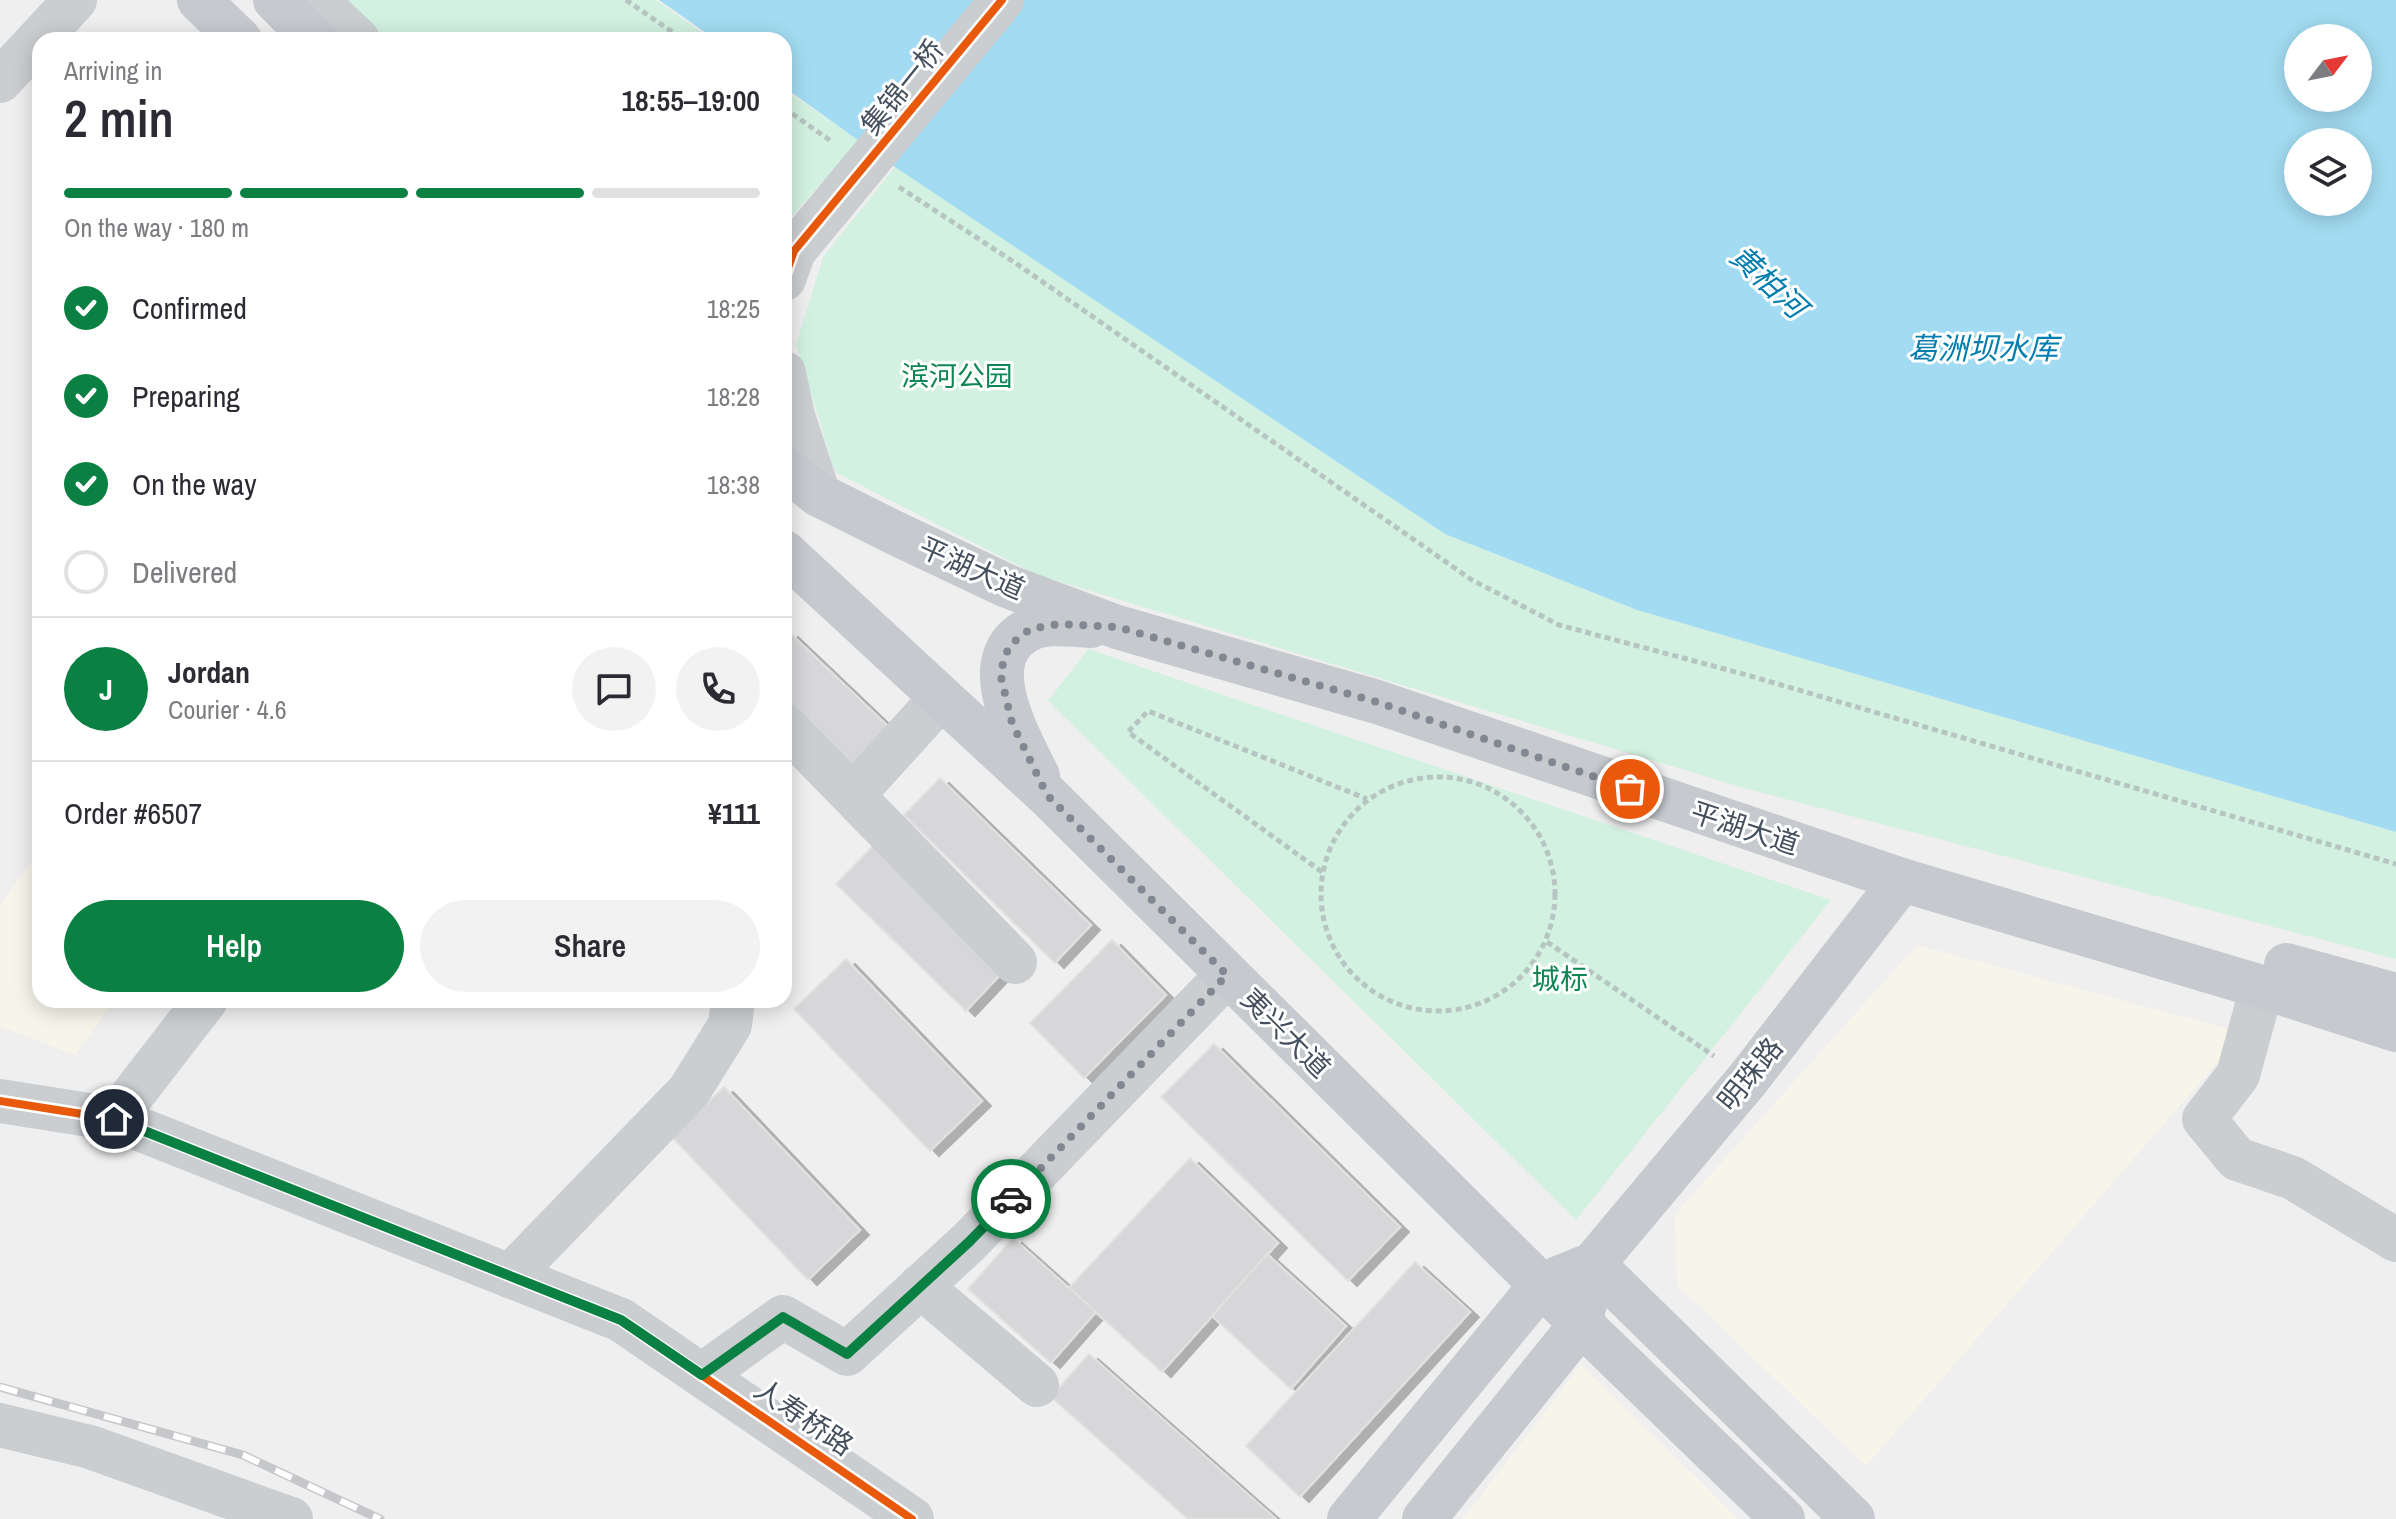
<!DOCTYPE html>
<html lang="en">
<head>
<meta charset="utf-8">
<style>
	body { margin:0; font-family:"Archivo Narrow","Noto Sans SC",sans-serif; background:#f2f2f3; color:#2b2b33; height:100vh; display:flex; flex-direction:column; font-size:30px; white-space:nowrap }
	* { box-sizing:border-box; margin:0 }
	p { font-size:26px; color:#7c7c81 }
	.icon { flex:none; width:44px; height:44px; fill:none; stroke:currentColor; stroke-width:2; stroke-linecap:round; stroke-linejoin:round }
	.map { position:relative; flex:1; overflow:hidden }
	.drawer { position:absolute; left:32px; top:32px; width:760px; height:976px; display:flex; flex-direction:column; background:#fff; border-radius:24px; box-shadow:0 4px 20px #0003 }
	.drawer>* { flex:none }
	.needle { width:52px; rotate:58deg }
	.fabs { position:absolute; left:2284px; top:24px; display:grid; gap:16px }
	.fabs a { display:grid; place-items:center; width:88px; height:88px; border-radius:50%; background:#fff; box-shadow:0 4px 20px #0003; font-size:40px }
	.pin { position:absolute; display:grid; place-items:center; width:68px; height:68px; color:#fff; margin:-34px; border:4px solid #fff; border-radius:50%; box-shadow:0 2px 8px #0007 }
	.courier { position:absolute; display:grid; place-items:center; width:80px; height:80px; margin:-40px; border:6px solid #0b8043; border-radius:50%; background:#fff; color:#222; box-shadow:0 2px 10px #0007 }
	.overview em { font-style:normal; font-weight:600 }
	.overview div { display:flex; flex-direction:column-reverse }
	.overview { display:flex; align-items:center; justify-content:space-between; height:136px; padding:0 32px }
	h1 { font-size:52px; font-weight:600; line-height:60px }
	.bar { display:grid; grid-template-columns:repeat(4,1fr); gap:12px 8px; align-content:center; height:96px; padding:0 32px }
	.bar i { height:10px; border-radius:6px; background:#e1e1e2 }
	.bar .on { background:#0b8043 }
	.bar p { grid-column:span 4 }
	.line { display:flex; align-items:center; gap:20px; padding:0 32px; border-top:2px solid #e1e1e2 }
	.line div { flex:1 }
	.round { display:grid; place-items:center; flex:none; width:84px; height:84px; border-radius:42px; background:#f2f2f3 }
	ol { padding:0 32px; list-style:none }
	li { display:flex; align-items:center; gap:24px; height:88px }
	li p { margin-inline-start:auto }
	li .icon { padding:8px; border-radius:50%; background:#0b8043; color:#fff; stroke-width:4 }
	li:last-child { color:#7c7c81 }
	li i { width:44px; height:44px; border:4px solid #e1e1e2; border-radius:50% }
	.cta { display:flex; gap:16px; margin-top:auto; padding:16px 32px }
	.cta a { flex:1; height:92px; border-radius:48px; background:#0b8043; color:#fff; font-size:32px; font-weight:600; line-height:92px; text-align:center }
	.cta a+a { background:#f2f2f3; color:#2b2b33 }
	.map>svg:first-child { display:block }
	.commercial { fill:#f7f4ea }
	.green { fill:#d2f1e0 }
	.water { fill:#a3dcf2; fill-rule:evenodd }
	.building { fill:#d7d7d9; stroke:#e1e1e2; stroke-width:2; filter:url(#shadow) }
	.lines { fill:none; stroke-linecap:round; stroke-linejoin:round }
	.path { stroke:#b7c5c2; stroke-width:5; stroke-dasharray:6 4; stroke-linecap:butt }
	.minor { stroke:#cbced1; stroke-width:44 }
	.major { stroke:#c6cacf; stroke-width:44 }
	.rail-casing { stroke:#c5c7ca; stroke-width:9 }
	.rail { stroke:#fff; stroke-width:6; stroke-dasharray:18; stroke-linecap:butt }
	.cycleway-casing { stroke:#fff; stroke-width:13 }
	.cycleway { stroke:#e8590c; stroke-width:8 }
	.done { stroke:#818891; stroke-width:8; stroke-dasharray:0 14.4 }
	.route { stroke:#0b8043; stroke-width:10 }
	.labels { text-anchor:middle; stroke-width:6; stroke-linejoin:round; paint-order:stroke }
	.street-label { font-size:28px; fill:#45505e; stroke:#fff }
	.park-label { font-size:28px; fill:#0f8653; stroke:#fff }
	.water-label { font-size:30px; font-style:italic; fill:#017dae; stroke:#fff }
</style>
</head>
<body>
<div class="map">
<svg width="2396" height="1519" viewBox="0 0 2396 1519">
	<defs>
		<filter id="shadow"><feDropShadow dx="9" dy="5" stdDeviation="0" flood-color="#0004"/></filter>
	</defs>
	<rect width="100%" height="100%" fill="#f0efef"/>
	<g class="commercial">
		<path d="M40 849V1000H115L75 1055 0 1026V905Z"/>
		<path d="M1917 945 2243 1033 1866 1466 1677 1285 1675 1214Z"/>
		<path d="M1581 1365 1738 1519H1463Z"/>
	</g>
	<g class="green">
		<path d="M325 0H656L713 40H366Z"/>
		<path d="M784 89 859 141 784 225Z"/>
		<path d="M895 167 1445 534 1637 610 2396 832V959L1744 788 1037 575 835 472 796 345 823 257Z"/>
		<path d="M1088 649 1831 900 1576 1220 1048 701Z"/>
	</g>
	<path class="water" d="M659 0H2396V832L1637 610 1445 534 895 167 784 87V40H716ZM2298 38H2358V98H2298ZM2298 142H2358V202H2298Z"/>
	<g class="building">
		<path d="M789 632 892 730 856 769 784 700V636Z"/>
		<path d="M940 778 1091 925 1055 963 904 815Z"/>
		<path d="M873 846 1002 973 966 1011 836 884Z"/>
		<path d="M1112 940 1166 995 1084 1078 1030 1023Z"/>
		<path d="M846 959 982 1101 930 1151 794 1009Z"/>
		<path d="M1214 1044 1400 1227 1348 1281 1161 1097Z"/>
		<path d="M724 1087 860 1230 808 1280 672 1137Z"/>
		<path d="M1190 1158 1278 1243 1162 1372 1069 1288Z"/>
		<path d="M1013 1238 1096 1312 1051 1363 968 1289Z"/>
		<path d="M1267 1254 1346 1326 1291 1389 1212 1316Z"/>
		<path d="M1415 1262 1470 1312 1300 1497 1246 1446Z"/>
		<path d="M1089 1354 1276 1519H1188L1051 1397Z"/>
	</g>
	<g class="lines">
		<g class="path">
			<path d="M626 0 684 40"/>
			<path d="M784 108 831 141"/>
			<path d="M899 187 1014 262 1472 580 1559 625 1747 675 2396 864"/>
			<circle cx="1438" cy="894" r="117"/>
			<path d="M1322 872 1128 732 1148 711 1367 799"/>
			<path d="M1547 942 1714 1056"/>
		</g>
		<g class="minor">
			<path d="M316 0 358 40"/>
			<path d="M0 81 75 0"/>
			<path d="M784 279 794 251 1002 0"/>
			<path d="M784 373 793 416 819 495"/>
			<path d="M784 725 1015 962"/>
			<path d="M853 795 941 698"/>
			<path d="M2262 987 2238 1075 2204 1119 2237 1159 2293 1178 2396 1240"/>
			<path d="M0 1101 114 1119 621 1320 912 1519"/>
			<path d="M114 1119 206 1000"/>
			<path d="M510 1276 689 1091 730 1025 733 1000"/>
			<path d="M920 1286 1037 1385"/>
			<path d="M702 1375 783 1317 847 1354 969 1242 1227 975"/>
			<path d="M0 1425 90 1447 291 1519"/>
		</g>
		<g class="major">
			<path d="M199 0 240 40"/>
			<path d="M275 0 315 40"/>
			<path d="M784 468 819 495 893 532 1007 586 1117 627 1377 702 1902 880 2262 987 2396 1030"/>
			<path d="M784 552 1047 795 1541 1285 1783 1519"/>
			<path d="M1038 776C1019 737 973 659 1028 630 1046 621 1072 625 1091 626"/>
			<path d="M2286 965 2396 995"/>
			<path d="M1593 1264 1853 1519"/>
			<path d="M1349 1519 1541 1285 1593 1264 1748 1079 1902 880"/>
			<path d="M1424 1519 1581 1324 1586 1297"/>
		</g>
		<defs>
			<path id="rail" d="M0 1387 243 1455 380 1519"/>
		</defs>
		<use href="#rail" class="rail-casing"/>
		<use href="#rail" class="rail"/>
		<defs>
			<g id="cycleway">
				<path d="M784 279 794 251 1002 0"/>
				<path d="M0 1101 114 1119 621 1320 912 1519"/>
			</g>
		</defs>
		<use href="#cycleway" class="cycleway-casing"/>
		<use href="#cycleway" class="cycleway"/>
	</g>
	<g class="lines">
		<path class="done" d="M1011 1199 1227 975 1047 795 1012 723 1000 673 1009 646 1030 629 1059 624 1117 627 1377 702 1630 789"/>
		<path class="route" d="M114 1119 621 1320 702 1375 783 1317 847 1354 969 1242 1011 1199"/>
	</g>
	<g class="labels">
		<g class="street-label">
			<text transform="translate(902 87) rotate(-51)" y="10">集锦一桥</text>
			<text transform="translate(972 568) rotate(24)" y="10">平湖大道</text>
			<text transform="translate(1745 828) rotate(18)" y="10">平湖大道</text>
			<text transform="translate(1286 1033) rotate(45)" y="10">夷兴大道</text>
			<text transform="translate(1750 1074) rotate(-51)" y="10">明珠路</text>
			<text transform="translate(804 1417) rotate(34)" y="10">人寿桥路</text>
		</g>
		<g class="park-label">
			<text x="957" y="386">滨河公园</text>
			<text x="1560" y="989">城标</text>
		</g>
		<g class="water-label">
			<text transform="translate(1768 282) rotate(43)" y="10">黄柏河</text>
			<text x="1983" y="359">葛洲坝水库</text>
		</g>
	</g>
</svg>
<div class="fabs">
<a><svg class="needle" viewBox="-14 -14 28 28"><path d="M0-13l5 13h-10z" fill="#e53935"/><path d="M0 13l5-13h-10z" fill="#7c7c81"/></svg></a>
<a><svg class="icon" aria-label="layers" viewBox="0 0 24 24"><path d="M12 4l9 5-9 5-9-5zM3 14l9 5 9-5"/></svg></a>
</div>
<div class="pin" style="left:1630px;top:789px;background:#ea580c"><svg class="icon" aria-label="bag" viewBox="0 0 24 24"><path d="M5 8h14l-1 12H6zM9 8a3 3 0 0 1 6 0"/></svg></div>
<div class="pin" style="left:114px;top:1119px;background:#1f2937"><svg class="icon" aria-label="home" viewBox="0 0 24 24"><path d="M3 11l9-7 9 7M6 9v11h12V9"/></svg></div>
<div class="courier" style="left:1011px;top:1199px"><svg class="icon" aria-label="car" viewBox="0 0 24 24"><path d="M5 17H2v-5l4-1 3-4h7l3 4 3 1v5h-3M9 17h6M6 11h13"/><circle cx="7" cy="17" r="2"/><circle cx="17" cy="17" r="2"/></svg></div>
<section class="drawer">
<div class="overview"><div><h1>2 min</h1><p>Arriving in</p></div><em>18:55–19:00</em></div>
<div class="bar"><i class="on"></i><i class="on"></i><i class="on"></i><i></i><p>On the way · 180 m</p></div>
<ol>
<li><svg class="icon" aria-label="check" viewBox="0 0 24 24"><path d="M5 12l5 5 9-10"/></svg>Confirmed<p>18:25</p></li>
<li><svg class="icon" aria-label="check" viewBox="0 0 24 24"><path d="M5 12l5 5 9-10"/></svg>Preparing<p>18:28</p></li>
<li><svg class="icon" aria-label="check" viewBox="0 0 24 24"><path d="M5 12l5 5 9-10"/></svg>On the way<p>18:38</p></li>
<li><i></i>Delivered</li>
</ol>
<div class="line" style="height:144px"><b class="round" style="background:#0b8043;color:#fff">J</b><div><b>Jordan</b><p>Courier · 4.6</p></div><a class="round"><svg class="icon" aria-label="chat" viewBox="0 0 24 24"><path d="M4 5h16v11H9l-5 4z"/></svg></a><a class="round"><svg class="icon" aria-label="phone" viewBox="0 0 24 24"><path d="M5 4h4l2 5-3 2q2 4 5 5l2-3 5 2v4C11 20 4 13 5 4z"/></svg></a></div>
<div class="line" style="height:104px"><div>Order #6507</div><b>¥111</b></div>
<div class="cta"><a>Help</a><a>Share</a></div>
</section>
</div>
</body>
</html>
